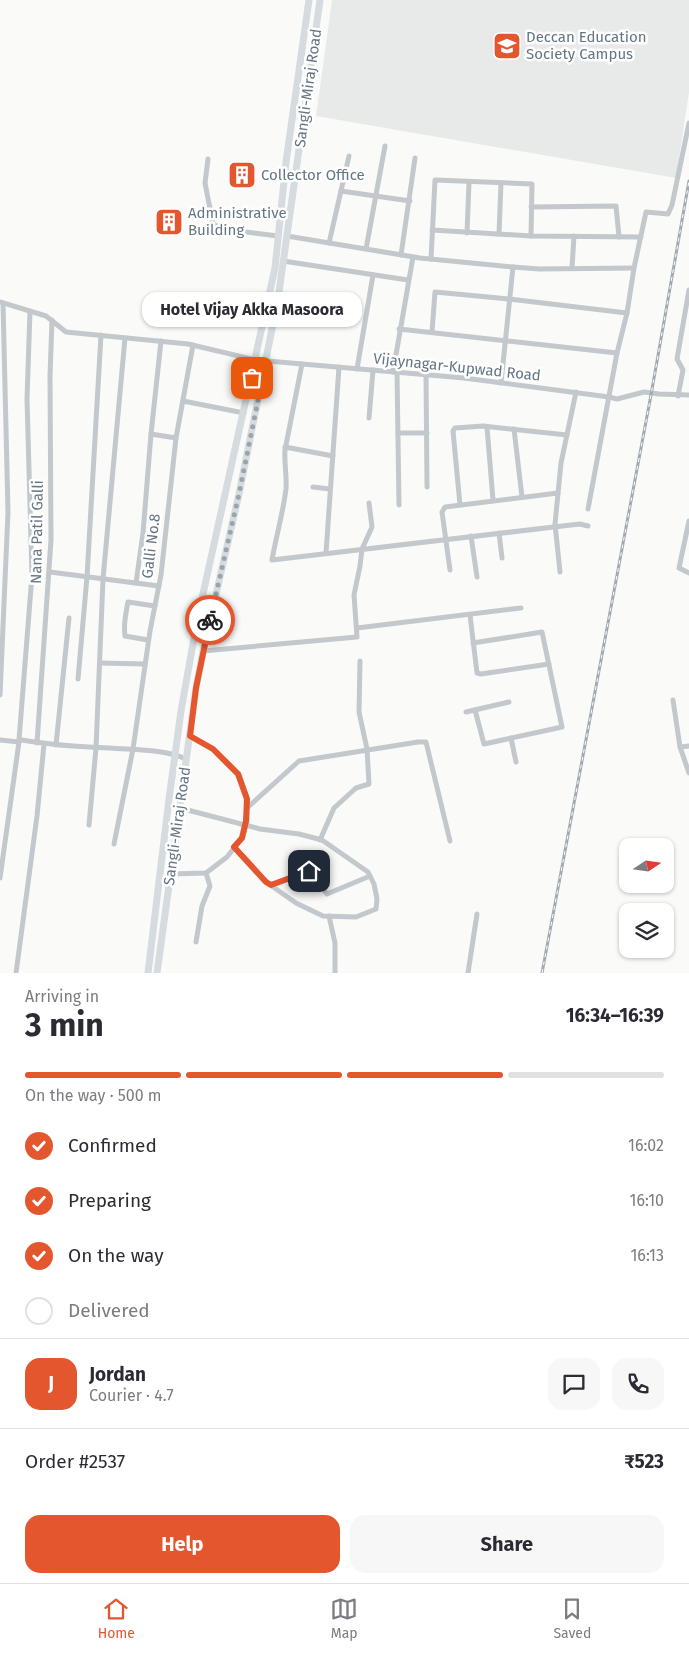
<!DOCTYPE html>
<html lang="en">
<head>
<meta charset="utf-8">
<style>
	body { margin:0; font-family:"Fira Sans",sans-serif; background:#f7f7f7; color:#2b2b33; height:100vh; display:flex; flex-direction:column; font-size:19px; white-space:nowrap }
	* { box-sizing:border-box; margin:0 }
	p { font-size:16px; color:#7c7c81 }
	.icon { flex:none; width:28px; height:28px; fill:none; stroke:currentColor; stroke-width:2; stroke-linecap:round; stroke-linejoin:round }
	.map { position:relative; height:973px; overflow:hidden }
	.details { display:flex; flex-direction:column; background:#fff; flex:1 }
	.details>* { flex:none }
	.needle { width:32px; rotate:77deg }
	.controls { position:absolute; left:619px; top:838px; display:grid; gap:10px }
	.controls a { display:grid; place-items:center; width:55px; height:55px; border-radius:10px; background:#fff; box-shadow:0 1px 4px #0004; font-size:25px }
	.pin { position:absolute; display:grid; place-items:center; width:42px; height:42px; color:#fff; margin:-21px; border-radius:10px; box-shadow:0 2px 8px #0006 }
	.courier { position:absolute; display:grid; place-items:center; width:50px; height:50px; margin:-25px; border:4px solid #e4572e; border-radius:50%; background:#fff; color:#222; box-shadow:0 1px 6px #0007 }
	.bubble { position:absolute; height:35px; border-radius:15px; background:#fff; box-shadow:0 1px 4px #0004; font-size:16px; font-weight:700; line-height:35px; text-align:center }
	.summary em { font-style:normal; font-weight:700 }
	.summary div { display:flex; flex-direction:column-reverse }
	.summary { display:flex; align-items:center; justify-content:space-between; height:85px; padding:0 25px }
	h1 { font-size:32px; font-weight:700; line-height:38px }
	.bar { display:grid; grid-template-columns:repeat(4,1fr); gap:8px 5px; align-content:center; height:60px; padding:0 25px }
	.bar i { height:6px; border-radius:4px; background:#e1e1e2 }
	.bar .selected { background:#e4572e }
	.bar p { grid-column:span 4 }
	.line { display:flex; align-items:center; gap:12px; padding:0 25px; border-top:1px solid #e1e1e2 }
	.line div { flex:1 }
	.round { display:grid; place-items:center; flex:none; width:52px; height:52px; border-radius:15px; background:#f7f7f7 }
	ol { padding:0 25px; list-style:none }
	li { display:flex; align-items:center; gap:15px; height:55px }
	li p { margin-inline-start:auto }
	li .icon { padding:5px; border-radius:50%; background:#e4572e; color:#fff; stroke-width:4 }
	li:last-child { color:#7c7c81 }
	li i { width:28px; height:28px; border:2px solid #e1e1e2; border-radius:50% }
	.primary-button { display:flex; gap:10px; margin-top:auto; padding:10px 25px }
	.primary-button a { flex:1; height:58px; border-radius:15px; background:#e4572e; color:#fff; font-size:20px; font-weight:700; line-height:58px; text-align:center }
	.primary-button a+a { background:#f7f7f7; color:#2b2b33 }
	.menu { display:flex; justify-content:space-around; align-items:center; height:70px; border-top:1px solid #e1e1e2; background:#fff; font-size:14px; color:#7c7c81 }
	.menu a { display:grid; justify-items:center; gap:2px }
	.menu .selected { color:#e4572e }
	.map>svg:first-child { display:block }
	.built { fill:#e8e9e9 }
	.lines { fill:none; stroke-linecap:round; stroke-linejoin:round }
	.minor { stroke:#c3c8cc; stroke-width:5 }
	.highway { stroke:#d6dbdf; stroke-width:7 }
	.rail-casing { stroke:#a2aab0; stroke-width:3 }
	.rail { stroke:#fff; stroke-width:1; stroke-dasharray:4; stroke-linecap:butt }
	.done { stroke:#99a4ac; stroke-width:5; stroke-dasharray:0 9 }
	.route { stroke:#e4572e; stroke-width:6 }
	.labels { text-anchor:middle; stroke-width:5; stroke-linejoin:round; paint-order:stroke }
	.poi-label { font-size:15px; fill:#657683; stroke:#fff; text-anchor:start }
	.street-label { font-size:15px; fill:#657683; stroke:#fff }
</style>
</head>
<body>
<div class="map">
<svg width="689" height="973" viewBox="0 0 689 973">
	<rect width="100%" height="100%" fill="#fafaf8"/>
	<path class="built" d="M332 0H689V92L676 178 316 116Z"/>
	<g class="lines">
		<g class="minor">
			<path d="M208 159 205 183 213 224 222 229 278 236"/>
			<path d="M341 191 410 201"/>
			<path d="M531 207 616 206 619 237"/>
			<path d="M432 230 531 236"/>
			<path d="M467 233 469 183"/>
			<path d="M499 234 501 183"/>
			<path d="M287 236 420 258 513 267 539 269 634 268"/>
			<path d="M329 243 349 156"/>
			<path d="M366 249 385 146"/>
			<path d="M401 255 415 158"/>
			<path d="M431 259 435 180 532 184 531 236 641 237"/>
			<path d="M283 261 408 280"/>
			<path d="M572 268 574 236"/>
			<path d="M0 302 46 316 66 332 188 344 256 360 464 378 609 397 617 399 644 392 659 394 689 395"/>
			<path d="M399 329 617 353"/>
			<path d="M432 332 435 292 509 299 627 313"/>
			<path d="M161 341 151 434 176 438"/>
			<path d="M302 364 285 450C284 463 287 476 286 489 283 513 276 537 272 560L571 525 580 524 588 526"/>
			<path d="M357 369 373 275"/>
			<path d="M393 372 413 257"/>
			<path d="M397 372 399 505"/>
			<path d="M426 375 427 487"/>
			<path d="M501 383 513 267"/>
			<path d="M678 396 683 370 677 359 689 290"/>
			<path d="M183 401 244 413"/>
			<path d="M369 418 373 370"/>
			<path d="M487 427 493 500"/>
			<path d="M514 429 522 497"/>
			<path d="M398 433H427"/>
			<path d="M285 447 333 456"/>
			<path d="M313 487 330 489"/>
			<path d="M460 505 453 431 455 428 483 426 567 435"/>
			<path d="M588 509 617 353 627 313 634 268 646 212 668 214 672 205 689 123"/>
			<path d="M689 521 679 568 689 573"/>
			<path d="M499 533 502 558"/>
			<path d="M471 536 477 577"/>
			<path d="M326 553 339 367"/>
			<path d="M450 570 442 512 445 507 558 493"/>
			<path d="M50 572 159 586"/>
			<path d="M560 572 555 524 561 463 576 392"/>
			<path d="M136 583 143 533 151 434"/>
			<path d="M470 615 477 673 481 674 549 664"/>
			<path d="M357 628 521 608"/>
			<path d="M148 640 125 636C123 624 126 613 128 602L155 606"/>
			<path d="M473 643 542 632 562 727 484 744 475 710"/>
			<path d="M203 651 357 637 354 595 360 566 362 549 372 527 369 503"/>
			<path d="M100 663 145 664"/>
			<path d="M78 679 87 577 101 335"/>
			<path d="M0 695 8 512 3 303"/>
			<path d="M673 700 680 747 689 773"/>
			<path d="M466 712 509 702"/>
			<path d="M511 738 516 762"/>
			<path d="M0 740 19 742V740H22C51 745 81 747 110 748 135 750 164 749 186 759"/>
			<path d="M19 740 32 575 27 399 30 311"/>
			<path d="M37 743 51 540 50 376 52 320"/>
			<path d="M56 745 69 618"/>
			<path d="M680 747 689 746"/>
			<path d="M180 808 260 829 299 834 322 840 368 872 374 884 377 899 376 909 356 917 323 916 296 903 266 882 234 847"/>
			<path d="M247 808 299 761 418 742H426L450 841"/>
			<path d="M89 825 96 748 103 579 125 338"/>
			<path d="M320 840 334 808 356 788 369 784 367 749 359 712 360 661"/>
			<path d="M114 844 133 749 150 631 161 575 176 438 193 345"/>
			<path d="M170 874 206 873 227 857 242 838 247 821V799L239 774 213 749 190 736"/>
			<path d="M0 878 19 742"/>
			<path d="M271 885 309 871 327 894 370 876"/>
			<path d="M329 916 335 943V973"/>
			<path d="M196 942 202 906 210 886 206 873"/>
			<path d="M16 973 37 816 44 744"/>
			<path d="M468 973 477 914"/>
		</g>
		<g class="highway">
			<path d="M148 973 169 799 181 711 197 621 275 268 286 162 309 0"/>
			<path d="M157 973 196 688 203 651 239 494 278 299 320 0"/>
		</g>
		<defs>
			<path id="rail" d="M542 973 651 395 689 181"/>
		</defs>
		<use href="#rail" class="rail-casing"/>
		<use href="#rail" class="rail"/>
	</g>
	<g class="lines">
		<path class="done" d="M210 620 239 494 266 361 256 360 252 378"/>
		<path class="route" d="M210 620 196 688 190 736 213 749 238 774 247 799 246 821 242 838 234 847 266 882 271 885 309 871"/>
	</g>
	<defs>
		<symbol id="university-square" viewBox="-11 -11 22 22"><rect x="-9" y="-9" width="18" height="18" rx="4" fill="#e4572e" stroke="#fff"/><path d="M0-5L7-2L0 1L-7-2ZM-4 1L0 2.5L4 1V4Q0 6-4 4Z" fill="#fff"/></symbol>
		<symbol id="building-square" viewBox="-11 -11 22 22"><rect x="-9" y="-9" width="18" height="18" rx="4" fill="#e4572e" stroke="#fff"/><path d="M-4-6H4V6H1V3H-1V6H-4ZM-2.5-4.3h1.7v1.8h-1.7ZM.8-4.3h1.7v1.8H.8ZM-2.5-1h1.7V.8h-1.7ZM.8-1h1.7V.8H.8Z" fill="#fff"/></symbol>
	</defs>
	<g fill-rule="evenodd">
		<use href="#university-square" x="491" y="30" width="32" height="32"/>
		<use href="#building-square" x="226" y="159" width="32" height="32"/>
		<use href="#building-square" x="153" y="206" width="32" height="32"/>
	</g>
	<g class="labels">
		<g class="poi-label">
			<text x="526" y="42">Deccan Education<tspan x="526" dy="17">Society Campus</tspan></text>
			<text x="261" y="180">Collector Office</text>
			<text x="188" y="218">Administrative<tspan x="188" dy="17">Building</tspan></text>
		</g>
		<g class="street-label">
			<text transform="translate(308 88) rotate(-82)" y="5">Sangli-Miraj Road</text>
			<text transform="translate(457 367) rotate(6)" y="5">Vijaynagar-Kupwad Road</text>
			<text transform="translate(37 532) rotate(-89)" y="5">Nana Patil Galli</text>
			<text transform="translate(151 546) rotate(-83)" y="5">Galli No.8</text>
			<text transform="translate(177 826) rotate(-82)" y="5">Sangli-Miraj Road</text>
		</g>
	</g>
</svg>
<div class="controls">
<a><svg class="needle" viewBox="-14 -14 28 28"><path d="M0-13l5 13h-10z" fill="#e53935"/><path d="M0 13l5-13h-10z" fill="#7c7c81"/></svg></a>
<a><svg class="icon" aria-label="layers" viewBox="0 0 24 24"><path d="M12 4l9 5-9 5-9-5zM3 14l9 5 9-5"/></svg></a>
</div>
<div class="pin" style="left:252px;top:378px;background:#ea580c"><svg class="icon" aria-label="bag" viewBox="0 0 24 24"><path d="M5 8h14l-1 12H6zM9 8a3 3 0 0 1 6 0"/></svg></div>
<div class="pin" style="left:309px;top:871px;background:#1f2937"><svg class="icon" aria-label="home" viewBox="0 0 24 24"><path d="M3 11l9-7 9 7M6 9v11h12V9"/></svg></div>
<div class="courier" style="left:210px;top:620px"><svg class="icon" aria-label="bike" viewBox="0 0 24 24"><circle cx="6" cy="16" r="4"/><circle cx="18" cy="16" r="4"/><path d="M6 16l4-8h5l3 8M10 8l3 8H6M13 5h3"/></svg></div>
<div class="bubble" style="left:142px;top:292px;width:220px">Hotel Vijay Akka Masoora</div>
</div>
<section class="details">
<div class="summary"><div><h1>3 min</h1><p>Arriving in</p></div><em>16:34–16:39</em></div>
<div class="bar"><i class="selected"></i><i class="selected"></i><i class="selected"></i><i></i><p>On the way · 500 m</p></div>
<ol>
<li><svg class="icon" aria-label="check" viewBox="0 0 24 24"><path d="M5 12l5 5 9-10"/></svg>Confirmed<p>16:02</p></li>
<li><svg class="icon" aria-label="check" viewBox="0 0 24 24"><path d="M5 12l5 5 9-10"/></svg>Preparing<p>16:10</p></li>
<li><svg class="icon" aria-label="check" viewBox="0 0 24 24"><path d="M5 12l5 5 9-10"/></svg>On the way<p>16:13</p></li>
<li><i></i>Delivered</li>
</ol>
<div class="line" style="height:90px"><b class="round" style="background:#e4572e;color:#fff">J</b><div><b>Jordan</b><p>Courier · 4.7</p></div><a class="round"><svg class="icon" aria-label="chat" viewBox="0 0 24 24"><path d="M4 5h16v11H9l-5 4z"/></svg></a><a class="round"><svg class="icon" aria-label="phone" viewBox="0 0 24 24"><path d="M5 4h4l2 5-3 2q2 4 5 5l2-3 5 2v4C11 20 4 13 5 4z"/></svg></a></div>
<div class="line" style="height:65px"><div>Order #2537</div><b>₹523</b></div>
<div class="primary-button"><a>Help</a><a>Share</a></div>
</section>
<nav class="menu">
<a class="selected"><svg class="icon" aria-label="home" viewBox="0 0 24 24"><path d="M3 11l9-7 9 7M6 9v11h12V9"/></svg>Home</a>
<a><svg class="icon" aria-label="map" viewBox="0 0 24 24"><path d="M3 6l6-2 6 2 6-2v14l-6 2-6-2-6 2zM9 4v14M15 6v14"/></svg>Map</a>
<a><svg class="icon" aria-label="saved" viewBox="0 0 24 24"><path d="M7 4h10v16l-5-4-5 4z"/></svg>Saved</a>
</nav>
</body>
</html>
